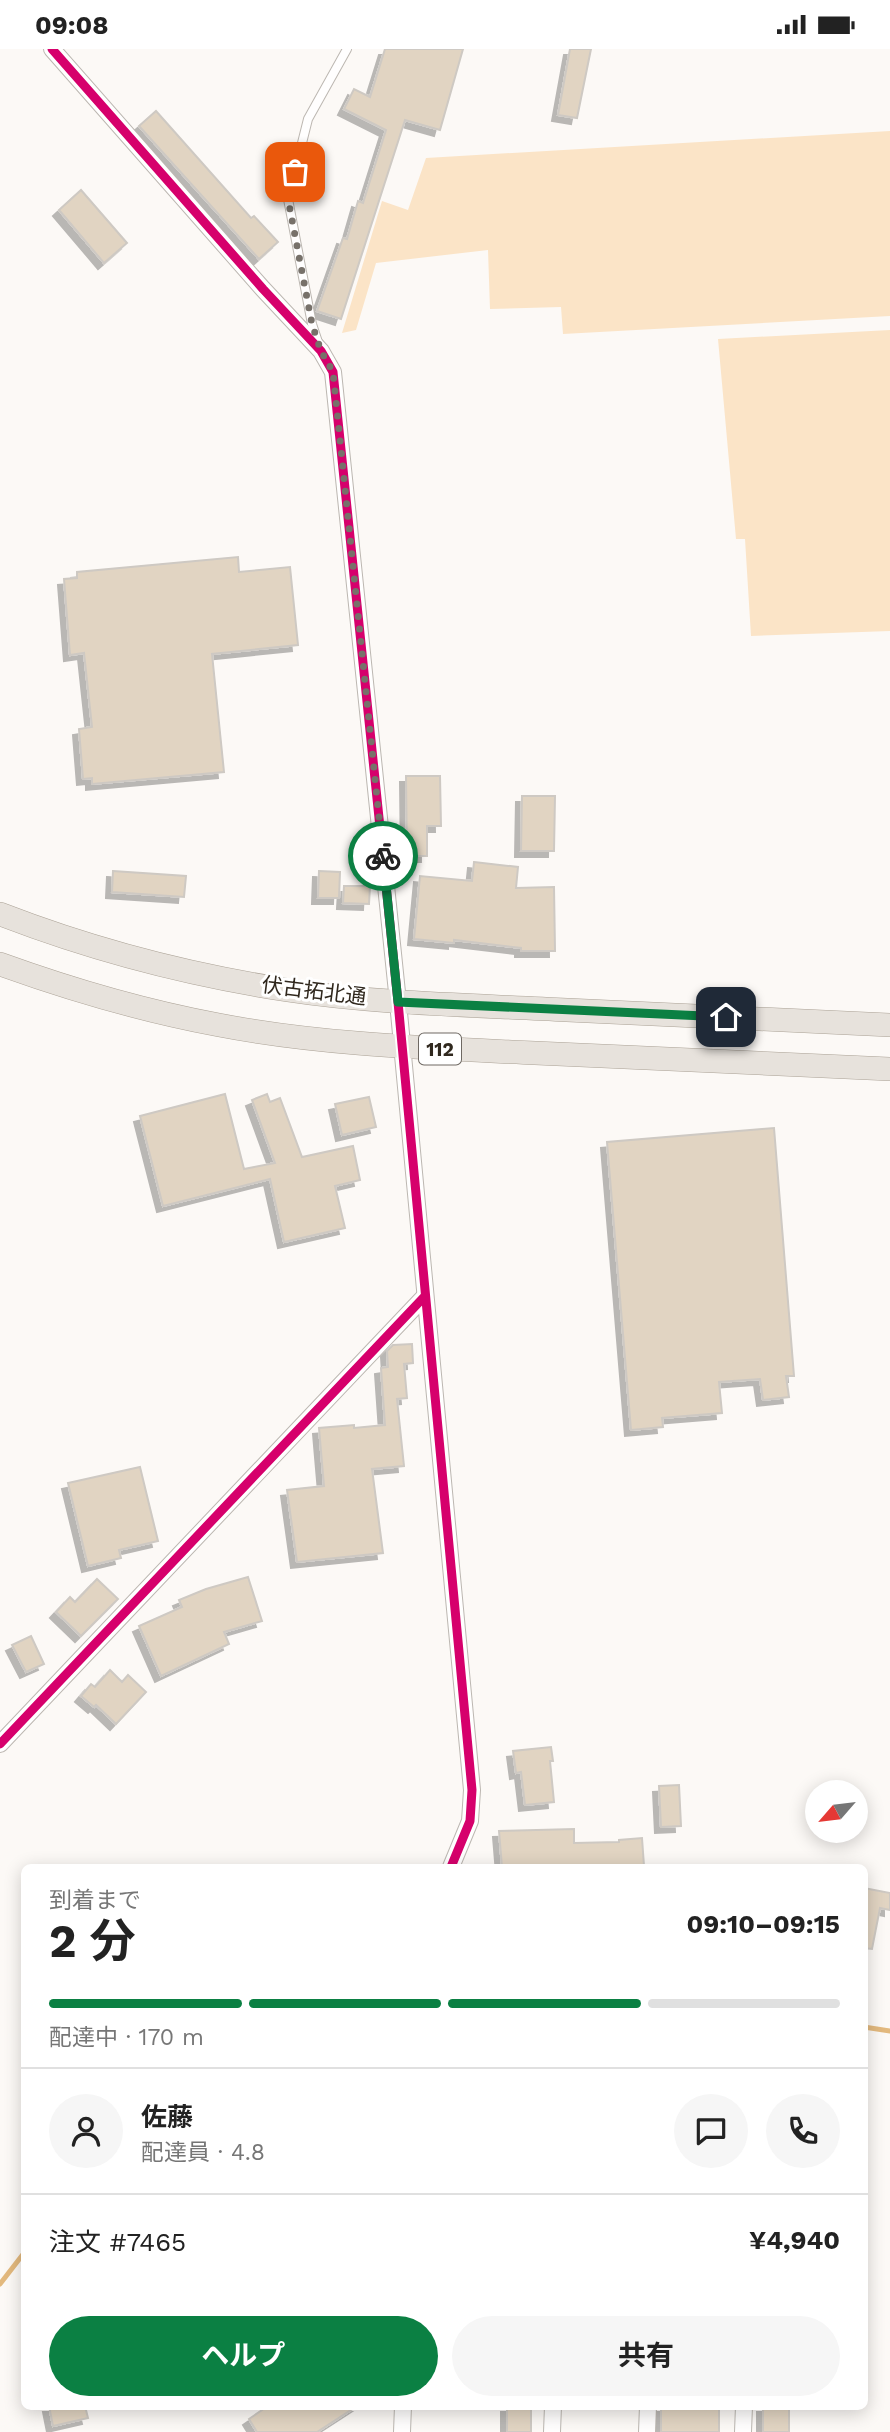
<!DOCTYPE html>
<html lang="ja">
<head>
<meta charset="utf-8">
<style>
	body { margin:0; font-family:"Work Sans","Noto Sans JP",sans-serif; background:#f6f6f6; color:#222; height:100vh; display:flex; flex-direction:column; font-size:26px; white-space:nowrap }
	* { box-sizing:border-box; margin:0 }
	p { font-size:23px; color:#767676 }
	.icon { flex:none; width:38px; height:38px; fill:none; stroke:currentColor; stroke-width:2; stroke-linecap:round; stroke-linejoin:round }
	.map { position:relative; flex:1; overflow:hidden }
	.sheet { position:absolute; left:21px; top:1815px; width:847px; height:546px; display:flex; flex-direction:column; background:#fff; border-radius:10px; box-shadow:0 4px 18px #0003 }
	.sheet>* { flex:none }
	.needle { width:46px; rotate:242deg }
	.tools { position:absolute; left:805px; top:1731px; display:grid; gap:14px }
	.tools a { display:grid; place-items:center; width:63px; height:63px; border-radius:50%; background:#fff; box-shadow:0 4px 18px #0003; font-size:35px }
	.pin { position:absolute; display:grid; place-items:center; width:60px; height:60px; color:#fff; margin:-30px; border-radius:14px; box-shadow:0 4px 10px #0006 }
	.courier { position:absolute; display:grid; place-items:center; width:70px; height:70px; margin:-35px; border:5px solid #0b8043; border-radius:50%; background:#fff; color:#222; box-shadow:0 2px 9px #0007 }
	.head em { font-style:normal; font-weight:700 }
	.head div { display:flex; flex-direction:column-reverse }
	.head { display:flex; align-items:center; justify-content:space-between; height:119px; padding:0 28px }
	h1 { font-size:46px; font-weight:700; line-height:52px }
	.bar { display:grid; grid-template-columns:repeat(4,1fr); gap:10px 7px; align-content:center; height:84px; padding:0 28px }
	.bar i { height:9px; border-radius:5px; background:#e0e0e0 }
	.bar .current { background:#0b8043 }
	.bar p { grid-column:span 4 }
	.line { display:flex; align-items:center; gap:18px; padding:0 28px; border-top:2px solid #e0e0e0 }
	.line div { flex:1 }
	.round { display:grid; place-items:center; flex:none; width:74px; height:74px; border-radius:37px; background:#f6f6f6 }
	.cta { display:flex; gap:14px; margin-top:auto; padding:14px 28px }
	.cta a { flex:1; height:80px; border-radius:42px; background:#0b8043; color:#fff; font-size:28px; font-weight:700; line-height:80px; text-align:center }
	.cta a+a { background:#f6f6f6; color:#222 }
	.status { display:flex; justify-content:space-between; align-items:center; height:49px; padding:0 35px; background:#fff; direction:ltr }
	.status svg { height:19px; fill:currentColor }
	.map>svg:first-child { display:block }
	.green { fill:#fbe4c7 }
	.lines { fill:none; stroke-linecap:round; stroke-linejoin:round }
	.stream { stroke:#e3b97e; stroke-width:5 }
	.building { fill:#e1d4c2; stroke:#cec9c3; stroke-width:2; filter:url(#shadow) }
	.service-casing { stroke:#bcb7b1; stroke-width:10 }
	.minor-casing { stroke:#bcb7b1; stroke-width:18 }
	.primary-casing { stroke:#aba296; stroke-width:24 }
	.service { stroke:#fffefe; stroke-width:8 }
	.minor { stroke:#fffefe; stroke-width:16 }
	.primary { stroke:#e7e2dc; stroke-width:23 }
	.cycleway-casing { stroke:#fff; stroke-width:13 }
	.cycleway { stroke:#d6006c; stroke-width:9 }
	.done { stroke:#77716a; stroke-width:7; stroke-dasharray:0 12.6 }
	.route { stroke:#0b8043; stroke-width:9 }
	.labels { text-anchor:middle; stroke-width:6; stroke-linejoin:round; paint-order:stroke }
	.shield { fill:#fff; stroke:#6e6862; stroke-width:2 }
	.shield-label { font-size:19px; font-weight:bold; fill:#30281e }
	.street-label { font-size:21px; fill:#30281e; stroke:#fff }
</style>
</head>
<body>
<div class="status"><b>09:08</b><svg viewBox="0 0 49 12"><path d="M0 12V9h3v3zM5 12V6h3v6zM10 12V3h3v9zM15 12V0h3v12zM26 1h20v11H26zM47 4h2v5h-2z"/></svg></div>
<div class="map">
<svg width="890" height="2383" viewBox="0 0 890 2383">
	<defs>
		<filter id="shadow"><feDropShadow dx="-6" dy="6" stdDeviation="0" flood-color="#0004"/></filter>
	</defs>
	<rect width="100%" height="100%" fill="#fcf9f6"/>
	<g class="green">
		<path d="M890 82V267L563 285 561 258 490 260 488 201 376 214 356 281 342 284 382 152 408 161 426 109Z"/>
		<path d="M890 281V582L751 587 745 490H736L718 290Z"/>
	</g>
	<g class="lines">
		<g class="stream">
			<path d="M864 1978 890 1982"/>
			<path d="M0 2235 24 2204"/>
		</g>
	</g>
	<g class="building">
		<path d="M385 0H463L440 81 405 71 341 270 317 262 343 189 347 190 358 152 363 154 386 81 344 60 354 40 370 48Z"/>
		<path d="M570 0H591L577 69 558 66Z"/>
		<path d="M156 62 251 169 254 167 278 193 259 210 139 77Z"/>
		<path d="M81 141 127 194 104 214 59 161Z"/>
		<path d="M238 508 239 523 290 518 298 596 212 605 224 723 92 735V729L83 730 79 680 92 678 84 604 70 606 64 530 77 529V523Z"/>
		<path d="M406 727H440L441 777H427V807H407Z"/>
		<path d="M522 747H555L554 802H521Z"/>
		<path d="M474 813 518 818 516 839 554 838 555 902H521V899L454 891V894L414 890 420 827 472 832Z"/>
		<path d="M113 822 186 827 184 848 112 843Z"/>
		<path d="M319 822 340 823 339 849H318Z"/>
		<path d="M344 837H370L369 855 343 854Z"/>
		<path d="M225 1045 244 1120 275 1114 252 1051 267 1045 270 1053 280 1049 302 1108 353 1097 360 1131 335 1137 345 1179 284 1193 270 1130 163 1157 140 1067Z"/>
		<path d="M369 1048 376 1078 342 1086 335 1055Z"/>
		<path d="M774 1079 794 1327H786L789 1348 763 1351 760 1330 719 1333 722 1364 662 1369 663 1378 631 1381 607 1093Z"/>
		<path d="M412 1295 413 1314 404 1315 407 1349 397 1350 404 1417 372 1420 383 1504 297 1513 287 1441 324 1437 319 1379 354 1376V1379L385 1376 381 1319 388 1318 387 1302 393 1296Z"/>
		<path d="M140 1418 158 1492 119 1501 121 1509 88 1517 68 1434Z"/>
		<path d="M248 1528 262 1572 224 1583 229 1595 161 1627 139 1577 182 1558 179 1551 206 1540Z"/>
		<path d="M97 1530 118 1550 81 1587 56 1563 70 1548 75 1553Z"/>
		<path d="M31 1587 44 1615 26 1623 12 1596Z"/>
		<path d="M110 1621 122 1633 128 1626 146 1643 116 1675 96 1656 94 1658 81 1647 91 1635 95 1638Z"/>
		<path d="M551 1698 553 1712H550L554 1753 525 1756 521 1723 516 1724 513 1702Z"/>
		<path d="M679 1736 681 1777 661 1778 659 1737Z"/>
		<path d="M574 1780V1794L619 1793V1791L642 1789 644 1817 502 1818 499 1782Z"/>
		<path d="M864 1839 890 1844V1861L880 1859 872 1900 864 1899Z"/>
		<path d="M49 2357H85L88 2369 53 2377Z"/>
		<path d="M268 2357H357L317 2383H257L249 2370Z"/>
		<rect x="507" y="2357" width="24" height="26"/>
		<rect x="661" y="2357" width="58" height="26"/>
		<rect x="763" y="2357" width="26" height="26"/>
	</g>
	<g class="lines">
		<defs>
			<path id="service" d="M318 293 312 275 288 150 308 70 347 0"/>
			<g id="minor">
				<path d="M52 0 263 240 321 302 333 323 398 953 472 1741 470 1772 451 1818"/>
				<path d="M0 1695 425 1247"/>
				<path d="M402 2383 403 2357"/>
				<path d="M552 2383 553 2357"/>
				<path d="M647 2383 648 2357"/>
				<path d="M743 2383 744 2357"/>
			</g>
			<g id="primary">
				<path d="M0 865C93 901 189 926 287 941 379 955 474 956 567 961 675 966 782 971 890 976"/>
				<path d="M0 915C72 941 144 962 219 976 323 996 430 999 535 1004 654 1009 772 1014 890 1020"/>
			</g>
		</defs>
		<use href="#service" class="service-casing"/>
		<use href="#minor" class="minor-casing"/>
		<use href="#primary" class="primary-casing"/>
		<use href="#service" class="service"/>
		<use href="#minor" class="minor"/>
		<use href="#primary" class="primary"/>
		<defs>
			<g id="cycleway">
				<path d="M52 0 263 240 321 302 333 323 398 953 472 1741 470 1772 451 1818"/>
				<path d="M0 1695 425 1247"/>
			</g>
		</defs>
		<use href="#cycleway" class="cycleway-casing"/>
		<use href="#cycleway" class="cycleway"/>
	</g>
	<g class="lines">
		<path class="done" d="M295 123 288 150 312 275 321 302 333 323 383 807"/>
		<path class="route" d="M383 807 398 953 726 968"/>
	</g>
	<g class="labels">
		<rect class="shield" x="419" y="984.5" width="42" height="31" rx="5"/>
		<g class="shield-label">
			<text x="440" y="1007">112</text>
		</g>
		<g class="street-label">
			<text transform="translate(314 942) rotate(7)" y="7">伏古拓北通</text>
		</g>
	</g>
</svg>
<div class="tools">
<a><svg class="needle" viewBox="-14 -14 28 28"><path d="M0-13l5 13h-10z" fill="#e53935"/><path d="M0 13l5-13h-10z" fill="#767676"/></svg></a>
</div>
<div class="pin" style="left:295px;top:123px;background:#ea580c"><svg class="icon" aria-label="bag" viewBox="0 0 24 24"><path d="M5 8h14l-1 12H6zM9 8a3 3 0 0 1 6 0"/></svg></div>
<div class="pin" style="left:726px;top:968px;background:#1f2937"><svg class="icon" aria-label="home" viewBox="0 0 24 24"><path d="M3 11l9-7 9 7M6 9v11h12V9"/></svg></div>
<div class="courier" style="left:383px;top:807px"><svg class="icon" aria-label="bike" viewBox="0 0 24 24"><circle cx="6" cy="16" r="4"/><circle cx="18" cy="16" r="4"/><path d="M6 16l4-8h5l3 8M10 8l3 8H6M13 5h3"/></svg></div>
<section class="sheet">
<div class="head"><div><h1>2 分</h1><p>到着まで</p></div><em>09:10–09:15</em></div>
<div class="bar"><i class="current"></i><i class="current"></i><i class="current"></i><i></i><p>配達中 · 170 m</p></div>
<div class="line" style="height:126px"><a class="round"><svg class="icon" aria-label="person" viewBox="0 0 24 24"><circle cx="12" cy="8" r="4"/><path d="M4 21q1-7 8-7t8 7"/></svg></a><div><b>佐藤</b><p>配達員 · 4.8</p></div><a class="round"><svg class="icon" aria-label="chat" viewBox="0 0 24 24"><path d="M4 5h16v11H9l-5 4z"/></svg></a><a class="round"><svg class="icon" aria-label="phone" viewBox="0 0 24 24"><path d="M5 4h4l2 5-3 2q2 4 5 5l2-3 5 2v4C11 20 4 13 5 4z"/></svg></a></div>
<div class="line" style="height:91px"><div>注文 #7465</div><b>¥4,940</b></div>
<div class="cta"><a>ヘルプ</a><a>共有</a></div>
</section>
</div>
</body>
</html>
